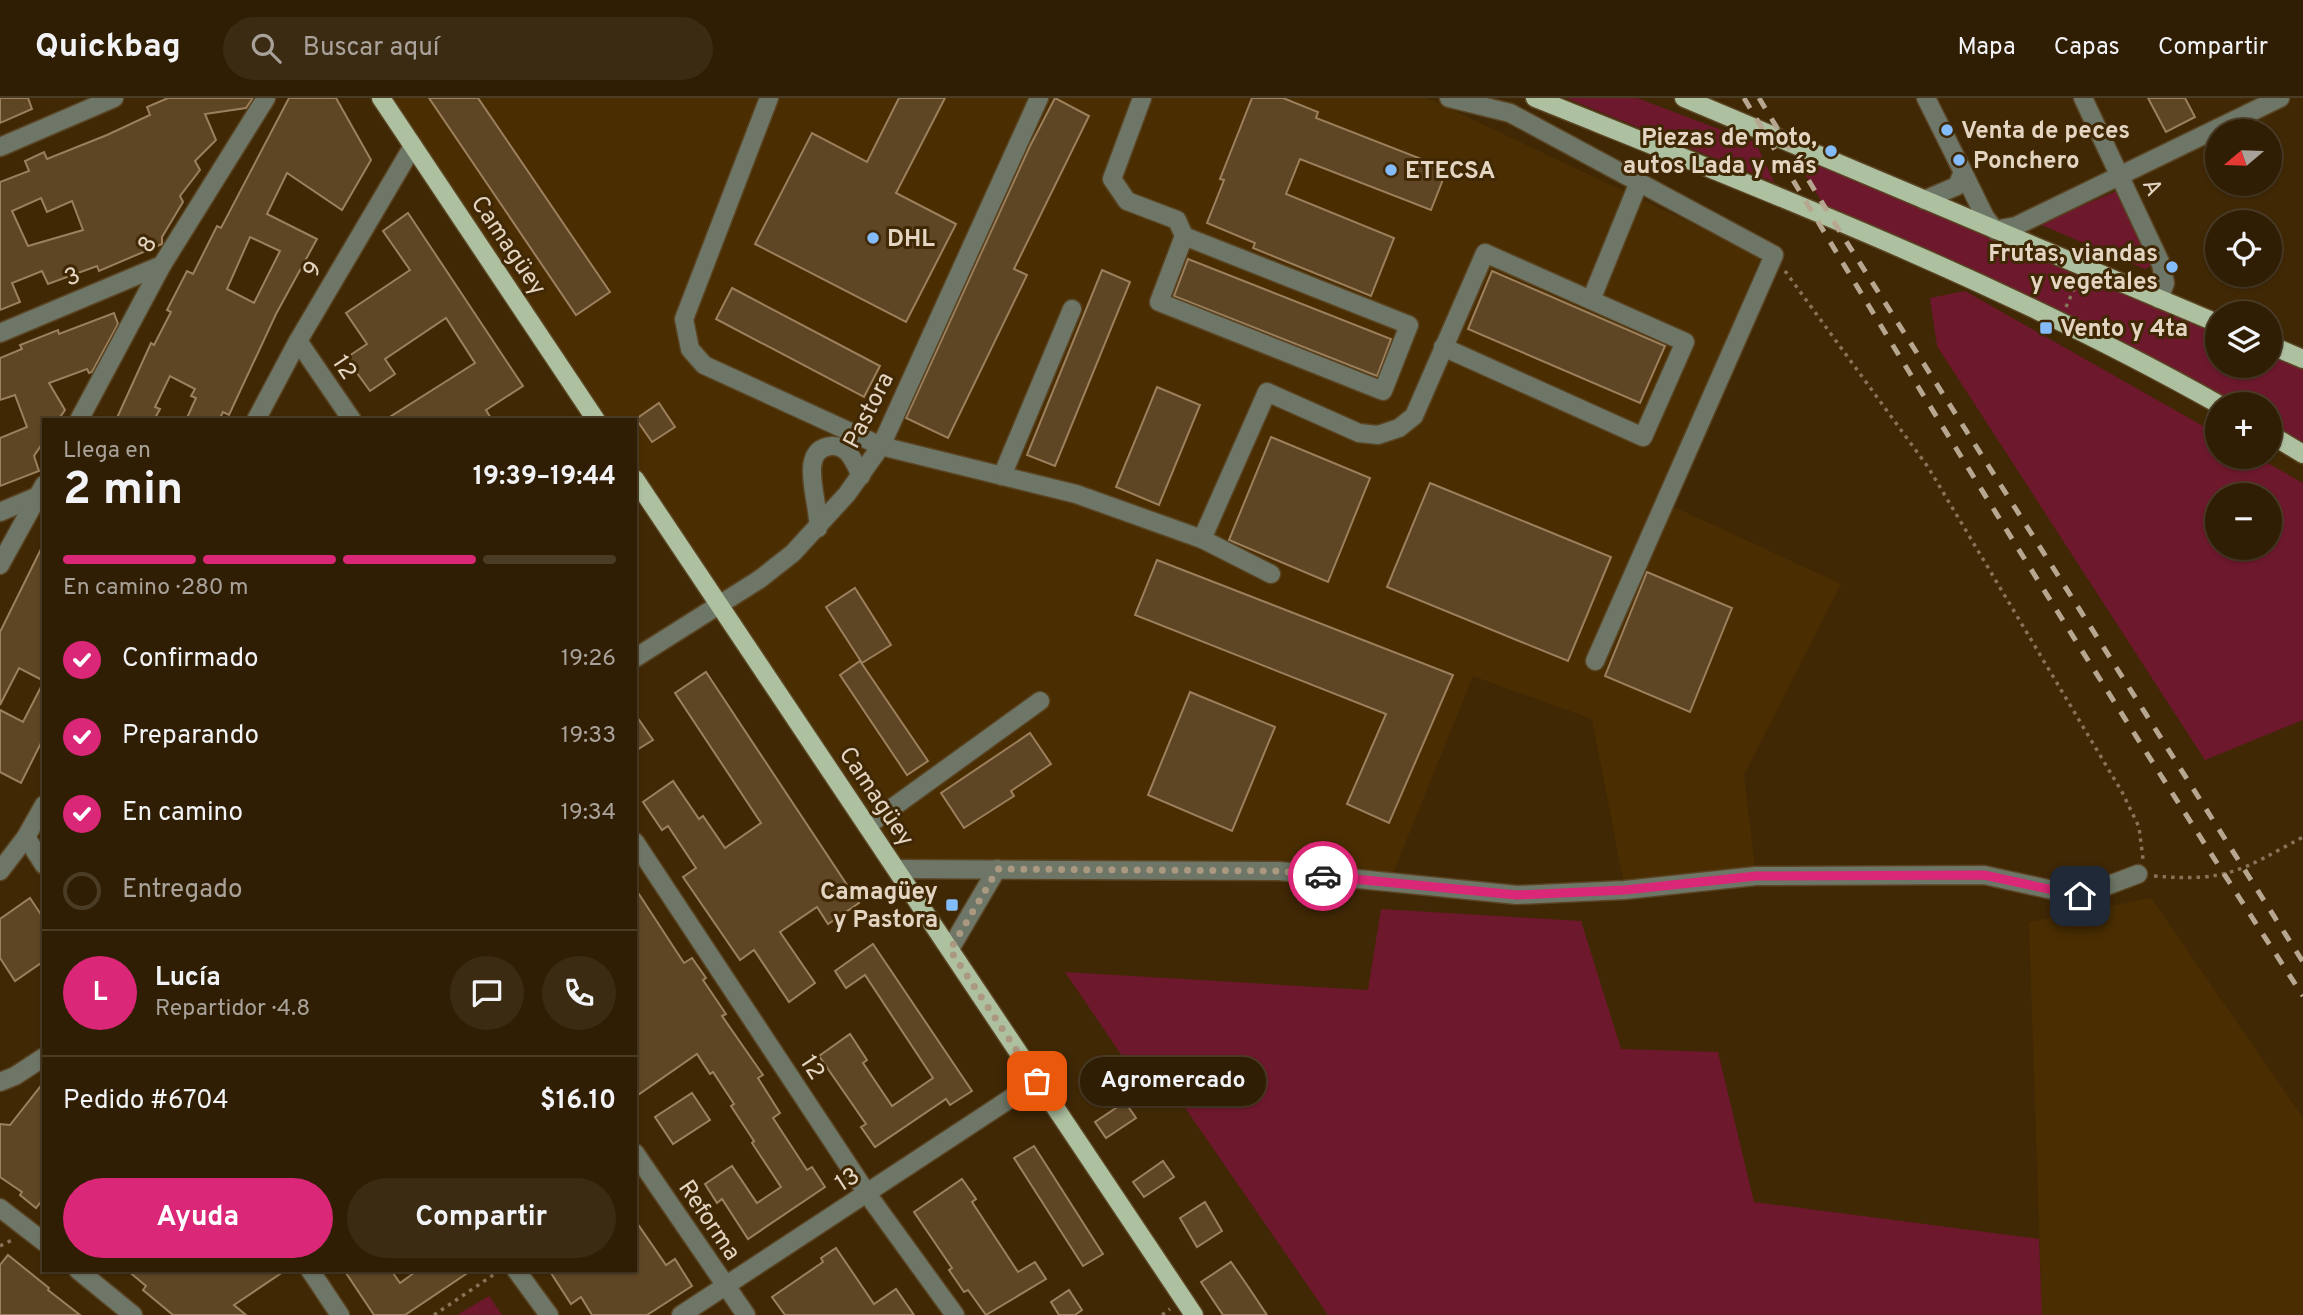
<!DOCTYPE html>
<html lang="es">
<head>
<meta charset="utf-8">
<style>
	body { margin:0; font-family:Overpass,sans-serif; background:#3c2b13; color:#f1f3f6; height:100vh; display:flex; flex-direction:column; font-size:26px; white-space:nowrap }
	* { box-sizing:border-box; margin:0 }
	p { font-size:23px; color:#a8a29a }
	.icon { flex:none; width:38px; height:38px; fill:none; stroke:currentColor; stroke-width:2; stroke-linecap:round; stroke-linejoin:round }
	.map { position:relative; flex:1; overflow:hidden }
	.sheet { position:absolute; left:42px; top:320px; width:595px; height:854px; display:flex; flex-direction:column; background:#301e04; border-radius:0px; box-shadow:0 2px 5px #0004,0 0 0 2px #4b3c26 }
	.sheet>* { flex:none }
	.needle { width:46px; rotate:251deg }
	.buttons { position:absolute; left:2205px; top:21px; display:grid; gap:14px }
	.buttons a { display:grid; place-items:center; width:77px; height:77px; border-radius:50%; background:#301e04; box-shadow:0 2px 5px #0004,0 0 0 2px #4b3c26; font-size:35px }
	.pin { position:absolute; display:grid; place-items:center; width:60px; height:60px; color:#fff; margin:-30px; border-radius:14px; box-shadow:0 4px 10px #0006 }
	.courier { position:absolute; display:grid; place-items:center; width:70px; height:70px; margin:-35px; border:5px solid #db2777; border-radius:50%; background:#fff; color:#222; box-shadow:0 2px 9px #0007 }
	.bubble { position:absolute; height:49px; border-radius:24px; background:#301e04; box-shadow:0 2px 5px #0004,0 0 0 2px #4b3c26; font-size:23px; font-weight:700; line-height:49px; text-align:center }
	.head em { font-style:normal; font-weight:700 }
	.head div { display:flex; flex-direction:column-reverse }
	.head { display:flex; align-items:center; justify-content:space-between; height:119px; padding:0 21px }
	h1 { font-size:46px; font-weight:700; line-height:52px }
	.bar { display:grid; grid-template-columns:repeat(4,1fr); gap:10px 7px; align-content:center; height:84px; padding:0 21px }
	.bar i { height:9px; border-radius:5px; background:#4b3c26 }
	.bar .on { background:#db2777 }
	.bar p { grid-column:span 4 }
	.line { display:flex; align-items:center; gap:18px; padding:0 21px; border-top:2px solid #4b3c26 }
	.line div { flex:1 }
	.round { display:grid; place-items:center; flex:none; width:74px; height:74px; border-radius:37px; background:#3c2b13 }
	ol { padding:0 21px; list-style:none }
	li { display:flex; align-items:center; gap:21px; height:77px }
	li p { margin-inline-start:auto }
	li .icon { padding:7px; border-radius:50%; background:#db2777; color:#fff; stroke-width:4 }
	li:last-child { color:#a8a29a }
	li i { width:38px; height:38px; border:4px solid #4b3c26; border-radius:50% }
	.action { display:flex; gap:14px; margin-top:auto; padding:14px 21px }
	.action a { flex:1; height:80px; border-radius:42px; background:#db2777; color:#fff; font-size:28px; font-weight:700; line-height:80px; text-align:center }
	.action a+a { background:#3c2b13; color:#f1f3f6 }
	header { display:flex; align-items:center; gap:42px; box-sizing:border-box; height:98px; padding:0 35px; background:#301e04; border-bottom:2px solid #4b3c26 }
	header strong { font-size:33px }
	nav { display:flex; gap:38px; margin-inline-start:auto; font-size:24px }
	.search { width:490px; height:63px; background:#3c2b13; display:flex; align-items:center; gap:18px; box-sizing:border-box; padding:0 24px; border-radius:38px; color:#a8a29a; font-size:26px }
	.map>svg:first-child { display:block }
	.built { fill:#4a2e01 }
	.green { fill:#6d182c; fill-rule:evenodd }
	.building { fill:#5e4524; stroke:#9c805e; stroke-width:2; fill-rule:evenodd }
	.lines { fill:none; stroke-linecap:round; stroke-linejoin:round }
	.minor-casing { stroke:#5a4423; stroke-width:21 }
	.major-casing { stroke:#5a4423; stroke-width:21 }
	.path { stroke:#877357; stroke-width:3.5; stroke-dasharray:3.5 5; stroke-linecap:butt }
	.minor { stroke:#6e7767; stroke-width:18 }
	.major { stroke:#adc09f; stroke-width:18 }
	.rail { stroke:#b8a790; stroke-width:5; stroke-dasharray:12 12; stroke-linecap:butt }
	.done { stroke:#ab9880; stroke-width:7; stroke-dasharray:0 12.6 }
	.route { stroke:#db2777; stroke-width:9 }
	.poi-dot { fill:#84bcfb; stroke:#402805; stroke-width:2.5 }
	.labels { text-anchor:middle; stroke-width:6; stroke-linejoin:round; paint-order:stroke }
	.poi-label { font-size:24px; font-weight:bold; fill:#e4d5c2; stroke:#402805; text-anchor:start }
	.street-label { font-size:24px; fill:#e4d5c2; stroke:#402805 }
</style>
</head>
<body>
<header>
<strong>Quickbag</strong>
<div class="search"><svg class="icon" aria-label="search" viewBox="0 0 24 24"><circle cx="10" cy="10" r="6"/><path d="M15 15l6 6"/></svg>Buscar aquí</div>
<nav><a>Mapa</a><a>Capas</a><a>Compartir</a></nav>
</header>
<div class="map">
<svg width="2303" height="1217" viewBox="0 0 2303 1217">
	<rect width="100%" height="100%" fill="#402805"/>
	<g class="built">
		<path d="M381 0H1427L1761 158 1661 403 1841 486 1744 677 1756 778 1625 792 1592 621 1473 578 1389 785 997 771H896L635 381V322H596Z"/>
		<path d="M2151 800 2303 1020V1217H2042L2029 824Z"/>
	</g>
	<g class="green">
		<path d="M1566 0H1637L1756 45 1774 84Z"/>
		<path d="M1784 42 2217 225V268H2270V247L2303 261V356L2270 336V306H2218L1832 121Z"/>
		<path d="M2119 92 2154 166 2145 171 2039 126Z"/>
		<path d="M1965 193 2217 336V359H2257L2303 385V622L2205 662 1937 248 1930 200ZM2270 397V450H2217V397Z"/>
		<path d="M1381 811 1581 823 1621 951 1718 954 1754 1104 2039 1141 2042 1217H1328L1170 988 1137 980 1065 874 1368 892Z"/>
		<path d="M489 1198 502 1217H457Z"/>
	</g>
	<g class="building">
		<path d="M0 0H28L32 11 0 25Z"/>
		<path d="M168 0H253L246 10 205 16 216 42 195 63 200 72 180 98 183 104 162 139V146L99 173 97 168 48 186 42 173 12 185 20 204 0 212V84L29 73 25 63 44 54 47 61 107 37 150 17 147 9ZM41 100 47 114 72 103 83 132 28 148 12 113Z"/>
		<path d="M289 0H336L371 62 342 112 287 75 267 116 317 141 276 216 229 317 223 314 219 322H186L196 300 191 298 195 291 170 278 155 309 160 311 154 322H116L151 245 154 247 171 214 167 212 187 173 193 176 217 128 221 130ZM250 139 280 153 254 205 227 191Z"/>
		<path d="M429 0H478L610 194 576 217Z"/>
		<path d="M899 0H945L896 95 956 126 906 224 755 146 812 35 867 64Z"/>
		<path d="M1055 0 1089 18 1014 171 1027 177 948 340 906 320 1030 48Z"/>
		<path d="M1252 0H1283L1318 14 1316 20 1447 71 1431 112 1300 61 1286 96 1394 140 1371 198 1253 150 1255 145 1207 125 1224 82 1220 81Z"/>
		<path d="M2148 0H2185L2195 19 2166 34Z"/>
		<path d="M408 115 523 288 486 312 492 322H385L475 265 446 220 385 261 395 276 370 293 346 260 367 246 346 215 410 172 383 133Z"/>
		<path d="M1188 161 1391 241 1377 278 1174 198Z"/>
		<path d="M1102 172 1130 184 1055 368 1027 357Z"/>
		<path d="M1492 173 1665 248 1640 305 1468 231Z"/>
		<path d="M732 190 880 268 864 299 716 221Z"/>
		<path d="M114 215 118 226 92 274 89 275 87 271 49 285 65 312 58 322H44V343L34 358 39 373 0 388V340L27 329 15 297 0 302V260L22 251 20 247 58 232 59 236Z"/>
		<path d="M1157 289 1200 307 1159 407 1116 389Z"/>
		<path d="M659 305 675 329 652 344 636 321Z"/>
		<path d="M1271 339 1370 380 1328 484 1229 442Z"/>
		<path d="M1430 385 1611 459 1568 563 1387 489Z"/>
		<path d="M44 445V583L19 570 0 607V534Z"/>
		<path d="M1157 462 1453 577 1389 725 1347 706 1386 616 1135 517Z"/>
		<path d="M1647 474 1732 510 1690 614 1605 578Z"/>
		<path d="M855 490 891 547 862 565 826 509Z"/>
		<path d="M860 563 928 663 907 677 840 577Z"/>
		<path d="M706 574 859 805 828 826 817 809 780 834 815 885 789 904 754 852 740 862 683 779 696 770 668 728 662 732 643 704 673 683 699 721 703 718 725 750 761 725 675 595Z"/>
		<path d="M44 583V639L21 685 0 674V612L23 624Z"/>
		<path d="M1190 594 1275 629 1232 733 1148 697Z"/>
		<path d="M635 616 653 642 635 653Z"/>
		<path d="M1030 635 1051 666 1011 693 1014 698 964 730 941 695Z"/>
		<path d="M635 790 684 865 692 860 706 880 703 882 726 916 722 918 763 977 758 980 780 1015 773 1020 807 1072 812 1069 825 1089 748 1141 722 1101 717 1105 705 1086 732 1068 757 1105 781 1089 752 1045 754 1043 731 1008 734 1006 713 974 710 976 697 956 635 999Z"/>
		<path d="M30 800 44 821V863L15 883 0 860V821Z"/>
		<path d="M873 846 972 993 950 1007 946 1001 875 1049 861 1029 866 1026 819 958 850 936 867 962 863 965 892 1008 933 980 865 877 846 890 835 873Z"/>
		<path d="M44 984V1100L36 1110 20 1097 22 1094 0 1079V1026L10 1027Z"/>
		<path d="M692 995 710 1022 673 1046 655 1019Z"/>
		<path d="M1125 1004 1136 1020 1106 1040 1095 1024Z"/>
		<path d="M1034 1048 1103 1156 1083 1168 1014 1060Z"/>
		<path d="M1163 1063 1174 1079 1144 1099 1133 1084Z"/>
		<path d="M962 1081 976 1101 972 1104 1018 1174 1035 1164 1046 1181 986 1217 968 1192 964 1194 949 1172 952 1170 914 1114Z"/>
		<path d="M1205 1104 1222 1133 1197 1149 1180 1120Z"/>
		<path d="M635 1122 666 1167 675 1161 692 1188 647 1217H592L581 1199 571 1206 549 1172H635Z"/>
		<path d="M836 1150 874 1206 896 1191 914 1217H785L772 1199 823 1164 821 1160Z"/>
		<path d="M8 1157 49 1190 48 1192 80 1217H0V1167Z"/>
		<path d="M1231 1164 1247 1187 1267 1217H1223L1201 1184Z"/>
		<path d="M127 1172H286L234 1207 246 1217H173L143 1192 146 1188Z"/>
		<path d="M344 1172H391L400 1185 418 1172H472L405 1217H374Z"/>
		<path d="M1069 1192 1082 1212 1075 1217H1059L1051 1204Z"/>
	</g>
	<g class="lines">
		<defs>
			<g id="minor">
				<path d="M769 0 684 221 690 251 704 267 881 348 1076 396 1202 441 1271 476"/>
				<path d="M1142 0 1112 81 1127 103 1177 122 1184 138 1409 227 1383 293 1159 204 1184 138"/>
				<path d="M1449 0 1510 15 1774 157 1595 563"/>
				<path d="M2083 0 2161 166 2165 185 2159 201"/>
				<path d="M0 49 114 0"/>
				<path d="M1963 74 1985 119 1995 132 2016 128 2280 0"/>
				<path d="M1924 102 1957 88 1963 74 1926 0"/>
				<path d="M1591 202 1639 84"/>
				<path d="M0 235 162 167"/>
				<path d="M298 243 352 322"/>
				<path d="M79 322 162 167 266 0"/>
				<path d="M256 322 298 243 413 48"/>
				<path d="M1002 378 1072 211"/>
				<path d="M0 414 38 398"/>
				<path d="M818 430C821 407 795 351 832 348 849 347 855 366 861 378"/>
				<path d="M1202 441 1267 294 1359 335 1378 337 1399 330 1414 318 1485 155 1685 244 1643 339 1443 249"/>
				<path d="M0 467 44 387"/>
				<path d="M635 560 760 481 793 455 847 396 881 348 1039 0"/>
				<path d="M867 728 1040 603"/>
				<path d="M26 739 44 767"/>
				<path d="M635 744 868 1097 955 1217"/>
				<path d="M896 771 1279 773 1517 797 1625 792 1756 778 1984 777 2080 798 2138 776"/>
				<path d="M0 773 26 739 44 707"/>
				<path d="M950 851 997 771"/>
				<path d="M0 984 15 978 44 959"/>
				<path d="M635 1055 746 1217"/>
				<path d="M0 1110 44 1144"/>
				<path d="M78 1172 133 1217"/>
				<path d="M310 1172 340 1217"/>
				<path d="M516 1172 549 1217"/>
				<path d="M681 1217 1037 983"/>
			</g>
			<g id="major">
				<path d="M381 0 596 322"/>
				<path d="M1535 0C1766 93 2000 183 2218 306"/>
				<path d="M1684 0 2217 225"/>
				<path d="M2270 247 2303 261"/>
				<path d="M2270 336 2303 356"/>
				<path d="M635 381 1194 1217"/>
			</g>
		</defs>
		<use href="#minor" class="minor-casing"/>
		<use href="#major" class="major-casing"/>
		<g class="path">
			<path d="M1785 173 1928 369 2122 694 2139 729 2143 761"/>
			<path d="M2066 209 2077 184"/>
			<path d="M2154 778C2227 784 2240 773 2303 739"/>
			<path d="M0 1148 14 1141"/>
			<path d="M434 1217 499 1173"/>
			<path d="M1162 1217 1170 1211"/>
		</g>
		<use href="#minor" class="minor"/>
		<use href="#major" class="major"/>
		<g class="rail">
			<path d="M1744 0C1924 303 2111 603 2303 898"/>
			<path d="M1759 0 1832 121 2303 864"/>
		</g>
	</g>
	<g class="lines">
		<path class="done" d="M1037 983 950 852 998 771 1279 773 1323 778"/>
		<path class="route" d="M1323 778 1517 797 1625 792 1756 778 1984 777 2080 798"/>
	</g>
	<g class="poi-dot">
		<circle cx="1947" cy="32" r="7"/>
		<circle cx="1831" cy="53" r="7"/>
		<circle cx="1959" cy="62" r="7"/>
		<circle cx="1391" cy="72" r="7"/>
		<circle cx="873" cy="140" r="7"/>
		<circle cx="2172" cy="169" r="7"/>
		<rect x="2039" y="223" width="14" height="14" rx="3.5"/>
		<rect x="945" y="800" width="14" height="14" rx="3.5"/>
	</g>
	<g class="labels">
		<g class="poi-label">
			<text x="1961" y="40">Venta de peces</text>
			<text x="1817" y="47" text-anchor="end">Piezas de moto,<tspan x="1817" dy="28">autos Lada y más</tspan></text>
			<text x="1973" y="70">Ponchero</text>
			<text x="1405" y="80">ETECSA</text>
			<text x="887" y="148">DHL</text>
			<text x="2158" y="163" text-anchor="end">Frutas, viandas<tspan x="2158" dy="28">y vegetales</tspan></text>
			<text x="2060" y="238">Vento y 4ta</text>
			<text x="938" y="801" text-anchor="end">Camagüey<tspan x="938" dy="28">y Pastora</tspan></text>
		</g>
		<g class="street-label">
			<text transform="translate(2153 89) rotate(65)" y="8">A</text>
			<text transform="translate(147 146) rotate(-59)" y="8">8</text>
			<text transform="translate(509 147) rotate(56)" y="8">Camagüey</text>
			<text transform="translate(312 171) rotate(-59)" y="8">9</text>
			<text transform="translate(72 178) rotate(-23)" y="8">3</text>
			<text transform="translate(345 269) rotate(56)" y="8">12</text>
			<text transform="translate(868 312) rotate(-63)" y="8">Pastora</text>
			<text transform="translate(877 698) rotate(56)" y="8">Camagüey</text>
			<text transform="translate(813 969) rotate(57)" y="8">12</text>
			<text transform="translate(847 1081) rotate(-33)" y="8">13</text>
			<text transform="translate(710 1122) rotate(56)" y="8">Reforma</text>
		</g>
	</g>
</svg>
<div class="buttons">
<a><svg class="needle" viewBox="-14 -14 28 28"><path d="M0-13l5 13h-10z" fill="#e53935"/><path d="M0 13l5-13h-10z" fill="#a8a29a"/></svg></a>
<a><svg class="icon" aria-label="locate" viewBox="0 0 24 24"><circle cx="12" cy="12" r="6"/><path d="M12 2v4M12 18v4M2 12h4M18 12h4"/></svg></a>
<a><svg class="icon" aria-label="layers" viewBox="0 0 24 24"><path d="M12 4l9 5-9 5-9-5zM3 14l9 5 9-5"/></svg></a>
<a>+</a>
<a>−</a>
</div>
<div class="pin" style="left:1037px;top:983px;background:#ea580c"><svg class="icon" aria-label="bag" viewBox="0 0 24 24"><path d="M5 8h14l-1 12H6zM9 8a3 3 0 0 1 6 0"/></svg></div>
<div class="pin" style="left:2080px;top:798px;background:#1f2937"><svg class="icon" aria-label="home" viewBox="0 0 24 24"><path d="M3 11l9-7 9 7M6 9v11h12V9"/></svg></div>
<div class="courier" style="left:1323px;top:778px"><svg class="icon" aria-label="car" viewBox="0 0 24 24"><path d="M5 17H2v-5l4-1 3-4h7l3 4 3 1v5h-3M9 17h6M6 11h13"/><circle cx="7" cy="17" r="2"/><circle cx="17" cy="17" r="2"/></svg></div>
<div class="bubble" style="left:1080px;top:959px;width:186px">Agromercado</div>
<section class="sheet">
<div class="head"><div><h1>2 min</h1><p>Llega en</p></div><em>19:39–19:44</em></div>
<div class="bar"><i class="on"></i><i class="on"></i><i class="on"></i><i></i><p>En camino · 280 m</p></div>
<ol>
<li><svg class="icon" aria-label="check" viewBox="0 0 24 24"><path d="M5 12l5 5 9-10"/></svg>Confirmado<p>19:26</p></li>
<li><svg class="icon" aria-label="check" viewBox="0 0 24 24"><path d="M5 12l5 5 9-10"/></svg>Preparando<p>19:33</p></li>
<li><svg class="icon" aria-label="check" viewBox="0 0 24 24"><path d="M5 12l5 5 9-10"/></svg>En camino<p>19:34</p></li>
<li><i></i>Entregado</li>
</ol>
<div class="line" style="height:126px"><b class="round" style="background:#db2777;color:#fff">L</b><div><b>Lucía</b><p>Repartidor · 4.8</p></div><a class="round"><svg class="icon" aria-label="chat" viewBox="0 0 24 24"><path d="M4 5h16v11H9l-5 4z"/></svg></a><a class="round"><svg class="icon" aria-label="phone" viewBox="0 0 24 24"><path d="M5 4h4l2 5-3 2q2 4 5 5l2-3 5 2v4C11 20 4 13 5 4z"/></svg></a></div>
<div class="line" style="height:91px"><div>Pedido #6704</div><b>$16.10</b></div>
<div class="action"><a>Ayuda</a><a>Compartir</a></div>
</section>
</div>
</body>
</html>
